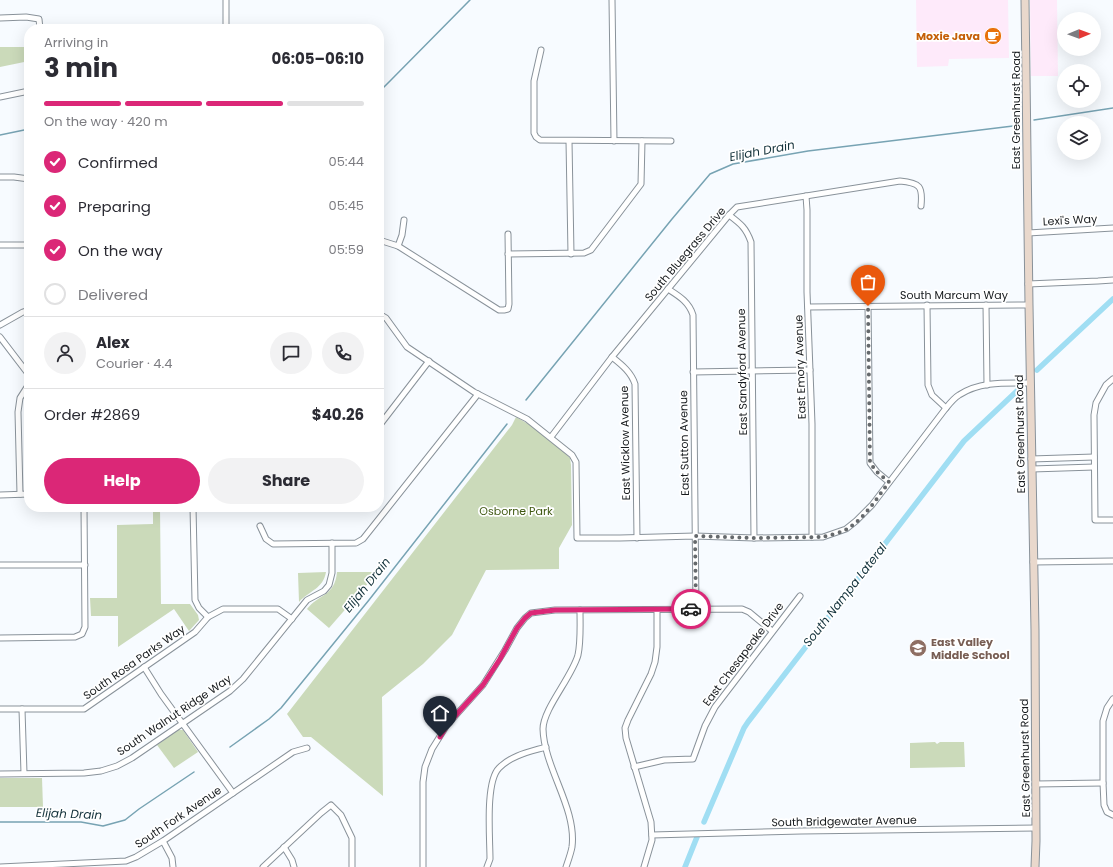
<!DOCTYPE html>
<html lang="en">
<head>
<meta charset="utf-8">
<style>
	body { margin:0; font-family:Poppins,sans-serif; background:#f2f2f3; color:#2b2b33; height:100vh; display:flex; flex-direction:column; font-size:15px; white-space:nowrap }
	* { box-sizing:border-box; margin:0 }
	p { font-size:13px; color:#7c7c81 }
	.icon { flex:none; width:22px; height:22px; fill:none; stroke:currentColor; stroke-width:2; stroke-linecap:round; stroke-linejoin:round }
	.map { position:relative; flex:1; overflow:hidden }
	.panel { position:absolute; left:24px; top:24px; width:360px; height:488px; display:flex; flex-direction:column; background:#fff; border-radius:16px; box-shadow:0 4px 16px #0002 }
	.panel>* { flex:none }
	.needle { width:26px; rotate:89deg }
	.fabs { position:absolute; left:1057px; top:12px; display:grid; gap:8px }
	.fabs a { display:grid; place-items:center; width:44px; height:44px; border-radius:50%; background:#fff; box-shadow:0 4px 16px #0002; font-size:20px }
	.pin { position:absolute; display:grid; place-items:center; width:34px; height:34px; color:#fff; margin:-41px -17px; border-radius:50% 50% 50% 0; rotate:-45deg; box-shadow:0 0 4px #0007 }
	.pin .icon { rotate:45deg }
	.courier { position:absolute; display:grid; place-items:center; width:40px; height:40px; margin:-20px; border:3px solid #db2777; border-radius:50%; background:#fff; color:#222; box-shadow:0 1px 5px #0007 }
	.overview em { font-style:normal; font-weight:700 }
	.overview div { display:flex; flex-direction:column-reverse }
	.overview { display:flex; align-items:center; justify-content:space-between; height:68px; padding:0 20px }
	h1 { font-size:26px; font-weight:700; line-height:30px }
	.bar { display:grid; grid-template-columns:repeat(4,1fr); gap:6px 4px; align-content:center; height:48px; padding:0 20px }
	.bar i { height:5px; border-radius:3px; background:#e1e1e2 }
	.bar .on { background:#db2777 }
	.bar p { grid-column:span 4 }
	.line { display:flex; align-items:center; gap:10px; padding:0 20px; border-top:1px solid #e1e1e2 }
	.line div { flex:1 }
	.round { display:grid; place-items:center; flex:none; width:42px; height:42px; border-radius:21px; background:#f2f2f3 }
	ol { padding:0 20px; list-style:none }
	li { display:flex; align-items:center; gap:12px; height:44px }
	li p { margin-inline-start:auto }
	li .icon { padding:4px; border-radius:50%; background:#db2777; color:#fff; stroke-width:4 }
	li:last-child { color:#7c7c81 }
	li i { width:22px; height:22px; border:2px solid #e1e1e2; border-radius:50% }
	.primary-button { display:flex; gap:8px; margin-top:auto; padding:8px 20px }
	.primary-button a { flex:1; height:46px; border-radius:24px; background:#db2777; color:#fff; font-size:16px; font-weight:700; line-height:46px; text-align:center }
	.primary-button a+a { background:#f2f2f3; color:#2b2b33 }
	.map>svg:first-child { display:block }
	.commercial { fill:#feeafa }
	.green { fill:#cbdaba }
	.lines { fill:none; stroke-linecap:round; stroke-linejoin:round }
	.stream { stroke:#77a3b3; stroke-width:1.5 }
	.canal { stroke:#a0def3; stroke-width:5.5 }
	.street-casing { stroke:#89929a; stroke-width:7 }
	.secondary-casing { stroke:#89929a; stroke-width:9 }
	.street { stroke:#fff; stroke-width:5 }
	.secondary { stroke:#e9d8cc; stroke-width:7 }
	.done { stroke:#65696c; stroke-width:4; stroke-dasharray:0 7.2 }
	.route { stroke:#db2777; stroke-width:5 }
	.labels { text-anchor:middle; stroke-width:3.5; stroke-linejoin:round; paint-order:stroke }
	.food-label { font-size:11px; font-weight:bold; fill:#c56008; stroke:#fff; text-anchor:end }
	.street-label { font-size:11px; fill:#161a1d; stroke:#fff }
	.park-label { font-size:11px; fill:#3f5811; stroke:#fff }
	.education-label { font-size:11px; font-weight:bold; fill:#785e54; stroke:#fff; text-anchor:start }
	.water-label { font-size:12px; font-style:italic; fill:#12313a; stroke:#fff }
</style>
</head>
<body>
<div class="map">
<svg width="1113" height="867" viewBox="0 0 1113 867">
	<rect width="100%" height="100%" fill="#f7fbff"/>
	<g class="commercial">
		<path d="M916 0H1008L1009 58 949 59 948 66 917 67Z"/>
		<path d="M1030 0H1057L1058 76H1031Z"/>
	</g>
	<g class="green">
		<path d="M0 47H29V61L0 67Z"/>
		<path d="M516 417 530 425 565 453 570 458 571 465 572 525 559 548V569L486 570 452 635 423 664 382 697 383 796 311 737H303L287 714 512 425Z"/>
		<path d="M153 507H160L161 604H190L198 615 199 620 189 631 174 609 118 647V616H91L90 598H117V525L153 524Z"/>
		<path d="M326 572C323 589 310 590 299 602L298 573Z"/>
		<path d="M337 572H378L329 628 307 609C319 594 335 596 337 572Z"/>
		<path d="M178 730H183L198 752 174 768 157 745Z"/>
		<path d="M935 742 937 744 940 742H964L965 767 910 768V743Z"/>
		<path d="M0 778H42L43 807H0Z"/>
	</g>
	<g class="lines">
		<g class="stream">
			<path d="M379 89 384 87 391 80 470 0"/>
			<path d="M1034 120 1113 108"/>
			<path d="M0 135 29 129"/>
			<path d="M526 400 672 219 710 174 733 164 808 151 1013 126"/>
			<path d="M230 747 269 719 281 708 369 600 507 424"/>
			<path d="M0 822H81L103 826 125 820 139 809 194 772"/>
		</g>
		<g class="canal">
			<path d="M1037 370 1113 299"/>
			<path d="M704 822 744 728 748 722 964 441 1018 390"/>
			<path d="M685 867 697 837"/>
		</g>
		<defs>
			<g id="street">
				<path d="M226 0V29"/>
				<path d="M612 0 614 141"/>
				<path d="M0 18 26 17 39 19 40 29"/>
				<path d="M541 50 534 81V133L536 137 540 140 671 141"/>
				<path d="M0 97 29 91"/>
				<path d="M569 141 571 254"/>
				<path d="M0 177H14L29 179"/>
				<path d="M806 196 807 210V292L812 424V537"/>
				<path d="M729 215C741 224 746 228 751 242L754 538"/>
				<path d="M1028 233 1113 228"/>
				<path d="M379 240 398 246 499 310H504L508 309 509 304 508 234"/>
				<path d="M0 245H29"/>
				<path d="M398 246 402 235 404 220"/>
				<path d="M508 254 584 253 591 250 641 184 642 141"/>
				<path d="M1028 284 1098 281 1113 280"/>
				<path d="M668 289C679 296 689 302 693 315L696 609"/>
				<path d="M927 305 928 385 932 395 946 408"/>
				<path d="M986 305 987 385"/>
				<path d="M868 306 870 463 877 472 889 482"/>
				<path d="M808 307 1029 305"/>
				<path d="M379 314 386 318 407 347 474 392 527 419 572 455 576 462 577 538H620L695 536 754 538 823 537 846 529 856 521 872 505 946 408C950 403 954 398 959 395 980 381 1006 383 1030 383"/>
				<path d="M0 325 23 312 29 310"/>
				<path d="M0 337 29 375"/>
				<path d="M612 357C622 365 631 372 635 384L637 538"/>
				<path d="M693 372 810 370"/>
				<path d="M1113 379 1106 385 1096 403 1094 415 1095 520H1113"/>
				<path d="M379 426 429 361"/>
				<path d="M551 437 612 357 729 215 737 207 900 181C920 183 923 186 921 206"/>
				<path d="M1031 459 1094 457"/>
				<path d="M1032 469 1094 467"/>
				<path d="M20 494 18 412 20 398 29 384"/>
				<path d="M0 495 29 494"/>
				<path d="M193 507 195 600 199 608 208 617"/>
				<path d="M260 526 266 539 273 544 356 543 363 539 478 394"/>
				<path d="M1033 562 1113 561"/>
				<path d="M0 565H85"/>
				<path d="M0 638 75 637 82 634 85 627 84 507"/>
				<path d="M144 667 161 694 233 793"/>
				<path d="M1113 699 1107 708 1103 721V783L1104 805 1107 812 1113 815"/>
				<path d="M0 709H84L195 632 208 617 223 609H278L292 619"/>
				<path d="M22 709 24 773"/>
				<path d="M634 767 664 760 693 759 705 726 715 707 800 596"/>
				<path d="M0 774 84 773 101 771 117 766 132 758 230 691 243 679 307 600 324 591 329 585 332 573V543"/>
				<path d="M1036 784 1103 783"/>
				<path d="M652 835 801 831 1036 828"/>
				<path d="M163 841 172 858 173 867"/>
				<path d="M284 847 292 860 294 867"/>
				<path d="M0 867 126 861 136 857 163 841 293 752 307 748"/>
				<path d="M263 867 321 813 331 805 341 815 352 838V867"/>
				<path d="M423 867V782L425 767 432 749 447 725 483 685 505 650 517 628 525 618 531 613 555 610 742 609 749 612 772 631"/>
				<path d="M487 867 490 859C490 838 485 782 499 768 512 755 529 752 546 747"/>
				<path d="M566 867C568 861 571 853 572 847 577 808 544 768 543 729 543 709 572 677 578 655 581 641 580 625 580 610"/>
				<path d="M644 867 652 840 651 822 626 738 625 728 628 720 651 674 655 662 657 647V610"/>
			</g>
			<path id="secondary" d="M1025 0 1029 305 1035 630 1036 841 1035 867"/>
		</defs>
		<use href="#street" class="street-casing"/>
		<use href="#secondary" class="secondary-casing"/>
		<use href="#street" class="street"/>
		<use href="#secondary" class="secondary"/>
	</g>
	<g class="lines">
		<path class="done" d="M691 609H696L695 536 754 538 823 537C830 535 840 533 847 529 864 519 877 498 889 482L877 472 870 463 868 306"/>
		<path class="route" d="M440 737 447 725 483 685 500 659 517 628 525 618 531 613 555 610 691 609"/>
	</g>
	<defs>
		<symbol id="cafe-disc" viewBox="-11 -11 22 22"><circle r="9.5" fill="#e8710a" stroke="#fff"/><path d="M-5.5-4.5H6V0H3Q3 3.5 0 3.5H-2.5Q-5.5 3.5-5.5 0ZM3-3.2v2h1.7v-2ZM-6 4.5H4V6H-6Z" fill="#fff"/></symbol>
		<symbol id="school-disc" viewBox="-11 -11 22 22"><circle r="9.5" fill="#8d6e63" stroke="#fff"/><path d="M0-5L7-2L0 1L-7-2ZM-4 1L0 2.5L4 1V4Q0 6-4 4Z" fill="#fff"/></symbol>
	</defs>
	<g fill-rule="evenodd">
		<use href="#cafe-disc" x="983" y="26" width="20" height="20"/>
		<use href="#school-disc" x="908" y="638" width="20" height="20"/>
	</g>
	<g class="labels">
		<g class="food-label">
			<text x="980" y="40">Moxie Java</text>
		</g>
		<g class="street-label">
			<text transform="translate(1016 110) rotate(-90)" y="4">East Greenhurst Road</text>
			<text transform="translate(1070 220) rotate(-3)" y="4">Lexi's Way</text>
			<text transform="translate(685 254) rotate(-50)" y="4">South Bluegrass Drive</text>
			<text x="954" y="299">South Marcum Way</text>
			<text transform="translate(800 367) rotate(-92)" y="4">East Emory Avenue</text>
			<text transform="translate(742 372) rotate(-91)" y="4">East Sandyford Avenue</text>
			<text transform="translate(1020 434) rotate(-91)" y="4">East Greenhurst Road</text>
			<text transform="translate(625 443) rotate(-91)" y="4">East Wicklow Avenue</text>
			<text transform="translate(684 443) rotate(-91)" y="4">East Sutton Avenue</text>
			<text transform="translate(743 654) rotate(-53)" y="4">East Chesapeake Drive</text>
			<text transform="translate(134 662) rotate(-35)" y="4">South Rosa Parks Way</text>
			<text transform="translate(174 715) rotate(-34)" y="4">South Walnut Ridge Way</text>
			<text transform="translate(1025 758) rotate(-91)" y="4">East Greenhurst Road</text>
			<text transform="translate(178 817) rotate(-34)" y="4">South Fork Avenue</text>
			<text transform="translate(844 821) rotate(-1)" y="4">South Bridgewater Avenue</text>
		</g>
		<g class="park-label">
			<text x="516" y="515">Osborne Park</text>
		</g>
		<g class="education-label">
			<text x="931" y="646">East Valley<tspan x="931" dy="13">Middle School</tspan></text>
		</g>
		<g class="water-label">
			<text transform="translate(762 151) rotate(-11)" y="4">Elijah Drain</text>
			<text transform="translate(367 585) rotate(-51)" y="4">Elijah Drain</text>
			<text transform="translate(845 595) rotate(-52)" y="4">South Nampa Lateral</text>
			<text transform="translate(69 814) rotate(2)" y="4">Elijah Drain</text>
		</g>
	</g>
</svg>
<div class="fabs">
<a><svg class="needle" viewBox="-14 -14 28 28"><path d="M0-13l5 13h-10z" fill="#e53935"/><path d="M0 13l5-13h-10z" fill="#7c7c81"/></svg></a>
<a><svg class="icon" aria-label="locate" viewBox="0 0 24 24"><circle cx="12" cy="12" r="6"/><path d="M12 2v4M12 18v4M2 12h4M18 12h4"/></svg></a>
<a><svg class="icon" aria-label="layers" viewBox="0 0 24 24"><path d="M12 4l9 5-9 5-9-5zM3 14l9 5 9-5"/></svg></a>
</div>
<div class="pin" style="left:868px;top:306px;background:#ea580c"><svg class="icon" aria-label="bag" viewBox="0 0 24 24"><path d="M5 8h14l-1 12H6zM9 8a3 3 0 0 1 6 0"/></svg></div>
<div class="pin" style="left:440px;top:737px;background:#1f2937"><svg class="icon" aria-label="home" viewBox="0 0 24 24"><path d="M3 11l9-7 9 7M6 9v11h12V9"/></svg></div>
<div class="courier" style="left:691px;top:609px"><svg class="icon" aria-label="car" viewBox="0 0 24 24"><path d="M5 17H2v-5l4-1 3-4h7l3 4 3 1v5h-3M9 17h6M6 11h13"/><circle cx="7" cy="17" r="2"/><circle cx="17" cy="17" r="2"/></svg></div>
<section class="panel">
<div class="overview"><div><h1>3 min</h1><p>Arriving in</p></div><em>06:05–06:10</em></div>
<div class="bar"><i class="on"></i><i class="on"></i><i class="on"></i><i></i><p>On the way · 420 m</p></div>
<ol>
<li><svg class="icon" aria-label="check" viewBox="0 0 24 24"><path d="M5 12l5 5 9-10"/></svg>Confirmed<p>05:44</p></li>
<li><svg class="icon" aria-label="check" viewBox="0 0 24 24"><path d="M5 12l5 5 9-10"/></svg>Preparing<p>05:45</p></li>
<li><svg class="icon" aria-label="check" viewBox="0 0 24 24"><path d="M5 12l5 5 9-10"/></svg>On the way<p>05:59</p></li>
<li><i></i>Delivered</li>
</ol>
<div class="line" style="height:72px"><a class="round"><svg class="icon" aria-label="person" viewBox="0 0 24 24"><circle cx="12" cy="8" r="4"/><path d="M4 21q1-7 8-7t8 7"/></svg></a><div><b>Alex</b><p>Courier · 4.4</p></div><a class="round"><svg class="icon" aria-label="chat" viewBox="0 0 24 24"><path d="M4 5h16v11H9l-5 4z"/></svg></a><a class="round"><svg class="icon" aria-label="phone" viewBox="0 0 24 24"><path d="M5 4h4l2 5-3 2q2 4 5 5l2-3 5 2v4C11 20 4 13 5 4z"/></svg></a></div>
<div class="line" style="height:52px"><div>Order #2869</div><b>$40.26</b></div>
<div class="primary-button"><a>Help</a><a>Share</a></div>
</section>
</div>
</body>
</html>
